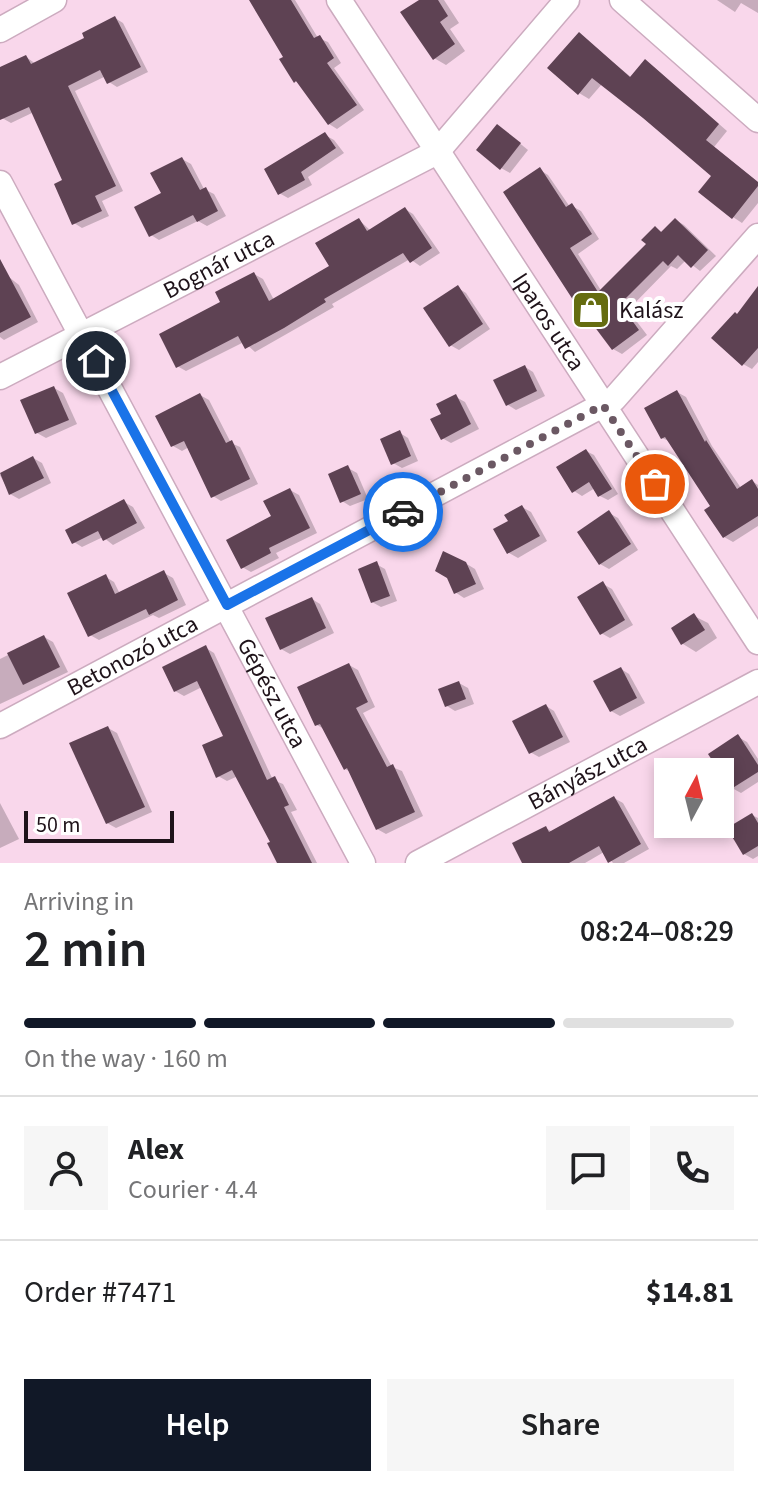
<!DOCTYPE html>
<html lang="en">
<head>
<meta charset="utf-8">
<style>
	body { margin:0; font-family:"Source Sans 3",sans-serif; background:#f6f6f6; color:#202124; height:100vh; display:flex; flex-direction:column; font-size:30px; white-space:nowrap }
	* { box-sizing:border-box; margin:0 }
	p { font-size:26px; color:#757577 }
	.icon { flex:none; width:44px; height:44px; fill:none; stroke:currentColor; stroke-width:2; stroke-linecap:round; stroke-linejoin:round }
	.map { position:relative; height:863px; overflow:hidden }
	.details { display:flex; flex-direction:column; background:#fff; flex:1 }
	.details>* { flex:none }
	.needle { width:52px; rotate:7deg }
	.buttons { position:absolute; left:654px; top:758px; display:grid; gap:16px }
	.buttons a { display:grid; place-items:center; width:80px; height:80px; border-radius:0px; background:#fff; box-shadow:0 4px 12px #0003; font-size:40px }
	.scale { position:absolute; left:24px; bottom:20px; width:150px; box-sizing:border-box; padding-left:8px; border:4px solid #1f131a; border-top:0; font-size:22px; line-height:28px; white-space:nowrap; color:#1f131a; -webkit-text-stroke:6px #fff; paint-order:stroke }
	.pin { position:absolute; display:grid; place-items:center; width:68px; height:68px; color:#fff; margin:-34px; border:4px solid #fff; border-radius:50%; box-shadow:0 2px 8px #0007 }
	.courier { position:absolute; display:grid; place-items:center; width:80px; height:80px; margin:-40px; border:6px solid #1a73e8; border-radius:50%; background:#fff; color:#222; box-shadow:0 2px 10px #0007 }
	.headline em { font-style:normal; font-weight:600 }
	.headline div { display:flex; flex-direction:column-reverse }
	.headline { display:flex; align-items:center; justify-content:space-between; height:136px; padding:0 24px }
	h1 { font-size:52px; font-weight:600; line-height:60px }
	.bar { display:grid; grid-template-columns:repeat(4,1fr); gap:12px 8px; align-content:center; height:96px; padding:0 24px }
	.bar i { height:10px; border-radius:6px; background:#e0e0e0 }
	.bar .selected { background:#111827 }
	.bar p { grid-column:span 4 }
	.line { display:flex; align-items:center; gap:20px; padding:0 24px; border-top:2px solid #e0e0e0 }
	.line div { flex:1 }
	.round { display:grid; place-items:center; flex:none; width:84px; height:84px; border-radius:0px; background:#f6f6f6 }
	.cta { display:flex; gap:16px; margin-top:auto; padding:16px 24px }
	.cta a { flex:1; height:92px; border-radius:0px; background:#111827; color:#fff; font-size:32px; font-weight:600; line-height:92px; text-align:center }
	.cta a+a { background:#f6f6f6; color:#202124 }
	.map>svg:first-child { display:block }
	.shadow { fill:#0003 }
	.building { fill:#5e4253 }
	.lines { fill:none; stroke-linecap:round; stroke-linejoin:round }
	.minor-casing { stroke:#ccabbf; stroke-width:27 }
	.minor { stroke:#fff; stroke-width:24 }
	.done { stroke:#6b5863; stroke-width:8; stroke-dasharray:0 14.4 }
	.route { stroke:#1a73e8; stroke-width:10 }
	.labels { text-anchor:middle; stroke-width:8; stroke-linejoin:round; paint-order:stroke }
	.street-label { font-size:24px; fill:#1f131a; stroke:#fff }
	.poi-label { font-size:24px; fill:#1f131a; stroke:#fff; text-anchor:start }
</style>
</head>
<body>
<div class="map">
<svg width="758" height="863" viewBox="0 0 758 863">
	<rect width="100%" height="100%" fill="#f9d7eb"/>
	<g class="shadow">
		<path d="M252 0H295L318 38 328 42 341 63 334 68 364 110 337 129 329 124 302 85 295 81 285 58Z"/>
		<path d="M422 0H444L459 23 450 29 465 51 446 65 434 58Z"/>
		<path d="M717 0H758V13L741 3 735 12Z"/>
		<path d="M115 18 123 23 148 72 117 87 109 82 106 76 75 91 123 191 102 201 109 216 82 228 74 223 65 181 34 112 11 123 2 118 0 69 26 57 36 64 87 39Z"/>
		<path d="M579 34 632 78 646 62 655 68 727 131 714 147 758 182V203L742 223 733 217 714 176 602 84 589 99 579 93Z"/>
		<path d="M506 132 528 150 510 173 501 168Z"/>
		<path d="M325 135 334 140 344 153 308 177 312 185 288 198 279 193Z"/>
		<path d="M182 159 191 164 204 189 214 194 226 216 207 226 198 221 159 240 151 235 164 194Z"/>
		<path d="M540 170 548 175 570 207 572 206 581 211 599 239 578 254 602 292 648 244 656 228 663 233 676 220 684 225 716 256 700 271 686 260 677 269 671 266 628 310 647 335 622 354 613 349 596 325 590 322Z"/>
		<path d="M405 209 413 214 440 253 420 266 410 259 332 304 334 307 255 352 244 342 186 371 177 366 223 303 254 274 263 279 274 300 332 267 359 220 371 231Z"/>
		<path d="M0 270 19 285 38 322 4 340 0 337Z"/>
		<path d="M458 288 466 293 490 329 459 350 450 345Z"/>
		<path d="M758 290V362L752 369 743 364 737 316Z"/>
		<path d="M525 367 533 372 545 396 516 410 508 405Z"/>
		<path d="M54 388 63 393 77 424 46 438 37 433Z"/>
		<path d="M677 392 686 397 712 446 741 488 752 481 758 485V526L733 542 724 537 713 507 671 442 662 438Z"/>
		<path d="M200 395 209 400 231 443 240 447 258 484 221 501 213 496 189 447 182 451 173 446Z"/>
		<path d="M456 397 465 402 479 429 451 443 442 438 444 415Z"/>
		<path d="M400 433 408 438 418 461 402 468 393 463Z"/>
		<path d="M586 451 594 455 618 494 608 500 600 496 595 488 582 496 574 491Z"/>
		<path d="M33 458 42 463 51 483 19 499 10 494 0 475Z"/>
		<path d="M348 468 357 473 368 499 350 506 342 501Z"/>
		<path d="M290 490 299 495 317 533 276 553 279 558 251 572 242 567Z"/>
		<path d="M124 502 133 507 145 528 113 545 103 537 82 547 74 542Z"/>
		<path d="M522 507 531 512 547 541 518 558 509 553Z"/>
		<path d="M609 513 618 518 638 550 609 569 600 564Z"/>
		<path d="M465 563 475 569 484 589 464 598 455 592Z"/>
		<path d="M376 564 385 569 397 601 381 607 372 602Z"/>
		<path d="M164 573 173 578 186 605 159 618 153 615 99 640 90 635 106 577 114 582 120 594Z"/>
		<path d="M603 584 612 589 633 625 610 638 601 633Z"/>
		<path d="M312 599 320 604 334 633 290 654 281 649Z"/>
		<path d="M694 616 708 623 717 638 696 652 683 644 673 629Z"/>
		<path d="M44 637 53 642 68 672 0 704V659Z"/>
		<path d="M206 648 214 653 273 780 283 784 297 810 291 812 317 863H280L272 843 238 776 227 781 218 776 226 737 202 687 184 696 175 691Z"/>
		<path d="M349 665 358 670 375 707 363 713 392 767 402 771 423 816 386 834 377 829 351 772 345 769 324 729 317 725Z"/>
		<path d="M621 669 629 674 645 703 620 716 611 711Z"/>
		<path d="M459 683 468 688 474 704 455 711 447 706Z"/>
		<path d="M546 706 554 711 570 742 539 757 530 752Z"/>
		<path d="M108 728 117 733 152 812 116 828 107 823Z"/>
		<path d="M738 737 747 742 758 759V782L741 793 732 788Z"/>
		<path d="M614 798 623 803 649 849 624 863H613L604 852 585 863H524L545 828 553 832Z"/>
		<path d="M0 803 19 839 0 848Z"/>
		<path d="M752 815 758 818V856L753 859 744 854Z"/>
	</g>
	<g class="building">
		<path d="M249 0H291L314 38 320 35 334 58 327 63 357 105 328 125 296 81 294 83 279 59 283 57Z"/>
		<path d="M419 0H438L448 16 440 22 455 44 433 60 400 12Z"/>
		<path d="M115 16 141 67 107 84 100 70 68 86 116 186 95 196 102 211 72 225 54 184 62 180 29 107 0 120V67L26 55 31 64 84 38 82 33Z"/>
		<path d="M579 32 630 77 645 59 719 124 706 140 758 182V186L732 219 698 192 711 176 643 118 592 78 578 95 547 68Z"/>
		<path d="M497 124 521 143 500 170 476 150Z"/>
		<path d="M325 132 336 148 301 172 305 180 278 195 264 169Z"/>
		<path d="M182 157 200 190 206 187 218 211 197 222 193 215 149 237 134 207 161 193 150 173Z"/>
		<path d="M540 167 566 207 572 203 592 234 570 248 598 292 646 244 641 240 655 226 661 232 675 218 708 250 691 268 678 255 668 266 663 261 620 304 639 330 612 350 591 322 588 323 503 192Z"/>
		<path d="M405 207 432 248 410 263 403 253 324 299 326 302 284 328 245 349 238 336 176 368 159 334 220 302 215 292 254 272 269 301 329 266 315 243 359 218 367 231Z"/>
		<path d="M0 259 31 317 0 333Z"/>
		<path d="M458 285 483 324 449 347 423 308Z"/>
		<path d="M758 286V348L742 366 711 338 735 312 737 314Z"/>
		<path d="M525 365 537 391 506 406 493 380Z"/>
		<path d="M54 386 69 420 35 434 20 400Z"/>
		<path d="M677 390 705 442 706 440 737 489 752 479 758 489V516L723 538 704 510 710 506 665 437 661 439 644 408Z"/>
		<path d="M200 393 226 443 232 440 250 479 211 498 184 441 171 447 155 416Z"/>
		<path d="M456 394 471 424 441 440 430 419 441 414 436 404Z"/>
		<path d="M400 430 411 456 391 465 380 439Z"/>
		<path d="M586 449 612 489 598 497 589 482 572 493 556 467Z"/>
		<path d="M33 456 44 478 9 495 0 473Z"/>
		<path d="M348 465 361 494 340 503 328 474Z"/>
		<path d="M290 488 310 528 269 548 271 553 241 569 226 540 271 516 263 501Z"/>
		<path d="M124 499 137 523 103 541 98 531 72 544 65 530Z"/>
		<path d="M522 505 540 536 507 554 493 529 508 521 504 515Z"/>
		<path d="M609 510 631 544 599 565 577 532Z"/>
		<path d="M443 551 466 562 476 584 454 594 447 578 435 571Z"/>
		<path d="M377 561 390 596 371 603 358 569Z"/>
		<path d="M164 570 178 600 149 615 146 609 88 637 67 593 106 574 115 594Z"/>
		<path d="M603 581 625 620 600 635 577 597Z"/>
		<path d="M312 597 326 628 280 650 265 618Z"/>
		<path d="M694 613 705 630 681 645 671 628Z"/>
		<path d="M44 635 60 667 23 685 7 653Z"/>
		<path d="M206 645 267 780 275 776 289 805 284 807 312 863H277L267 843 270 842 232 770 216 778 202 745 223 736 197 681 174 692 162 667Z"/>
		<path d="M349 663 368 702 356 708 387 767 393 764 415 812 376 830 347 768 344 770 320 724 315 726 297 687Z"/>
		<path d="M621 667 637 698 610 712 593 681Z"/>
		<path d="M459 681 466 699 445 707 438 689Z"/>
		<path d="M546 704 563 737 529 754 512 721Z"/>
		<path d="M108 726 145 807 106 824 69 743Z"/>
		<path d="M738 734 758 765V772L731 789 708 754Z"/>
		<path d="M614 796 641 844 608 863 599 846 569 863H522L512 843 546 826 549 832Z"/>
		<path d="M752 813 758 823V846L743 855 727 828Z"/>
	</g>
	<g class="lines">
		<defs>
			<g id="minor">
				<path id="s1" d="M339 0 758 642"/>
				<path d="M622 0 758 120"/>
				<path d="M0 30 54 0"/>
				<path id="s2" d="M0 183 363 863"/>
				<path id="s3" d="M0 377 437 152 567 0"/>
				<path id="s4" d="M0 726 614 399 758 236"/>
				<path id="s5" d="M418 863 758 682"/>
			</g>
		</defs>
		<use href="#minor" class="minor-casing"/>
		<use href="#minor" class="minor"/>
	</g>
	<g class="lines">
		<path class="done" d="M403 512 603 405 655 484"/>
		<path class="route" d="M96 361 227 605 403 512"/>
	</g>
	<defs>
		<symbol id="shop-square" viewBox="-11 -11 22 22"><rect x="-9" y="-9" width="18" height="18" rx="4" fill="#656c10" stroke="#fff"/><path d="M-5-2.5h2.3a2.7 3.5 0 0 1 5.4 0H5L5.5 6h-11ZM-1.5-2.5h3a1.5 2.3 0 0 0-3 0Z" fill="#fff"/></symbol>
	</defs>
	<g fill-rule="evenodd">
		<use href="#shop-square" x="569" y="288" width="44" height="44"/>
	</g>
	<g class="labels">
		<g class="street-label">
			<text dy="8" stroke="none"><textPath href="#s3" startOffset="246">Bognár utca</textPath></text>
			<text dy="8" stroke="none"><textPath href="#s1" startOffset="384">Iparos utca</textPath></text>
			<text dy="8" stroke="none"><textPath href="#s4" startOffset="150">Betonozó utca</textPath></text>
			<text dy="8" stroke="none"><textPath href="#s2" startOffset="578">Gépész utca</textPath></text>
			<text dy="8" stroke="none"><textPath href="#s5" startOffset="192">Bányász utca</textPath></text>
		</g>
		<g class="poi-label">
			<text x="619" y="318">Kalász</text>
		</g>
	</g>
</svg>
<div class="buttons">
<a><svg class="needle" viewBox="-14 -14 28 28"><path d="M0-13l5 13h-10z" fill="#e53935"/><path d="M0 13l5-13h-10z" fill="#757577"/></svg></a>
</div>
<div class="scale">50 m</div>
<div class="pin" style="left:655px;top:484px;background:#ea580c"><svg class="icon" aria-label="bag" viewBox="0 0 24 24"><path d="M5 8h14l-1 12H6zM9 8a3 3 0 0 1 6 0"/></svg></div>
<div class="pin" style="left:96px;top:361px;background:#1f2937"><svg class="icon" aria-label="home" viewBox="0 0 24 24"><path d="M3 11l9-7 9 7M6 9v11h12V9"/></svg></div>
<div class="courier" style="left:403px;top:512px"><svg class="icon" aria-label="car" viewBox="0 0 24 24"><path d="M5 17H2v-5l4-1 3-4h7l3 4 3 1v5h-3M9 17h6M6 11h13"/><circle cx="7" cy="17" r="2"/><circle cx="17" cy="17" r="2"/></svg></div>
</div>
<section class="details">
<div class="headline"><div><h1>2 min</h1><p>Arriving in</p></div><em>08:24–08:29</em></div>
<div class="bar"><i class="selected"></i><i class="selected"></i><i class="selected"></i><i></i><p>On the way · 160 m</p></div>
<div class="line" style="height:144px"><a class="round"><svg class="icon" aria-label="person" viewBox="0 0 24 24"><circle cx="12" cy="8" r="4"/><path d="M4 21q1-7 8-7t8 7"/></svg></a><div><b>Alex</b><p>Courier · 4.4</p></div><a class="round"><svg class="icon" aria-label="chat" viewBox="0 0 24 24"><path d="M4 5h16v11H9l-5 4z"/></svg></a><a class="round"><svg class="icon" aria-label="phone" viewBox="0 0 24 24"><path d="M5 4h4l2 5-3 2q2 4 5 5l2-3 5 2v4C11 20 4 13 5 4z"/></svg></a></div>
<div class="line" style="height:104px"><div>Order #7471</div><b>$14.81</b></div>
<div class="cta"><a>Help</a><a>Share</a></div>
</section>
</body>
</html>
